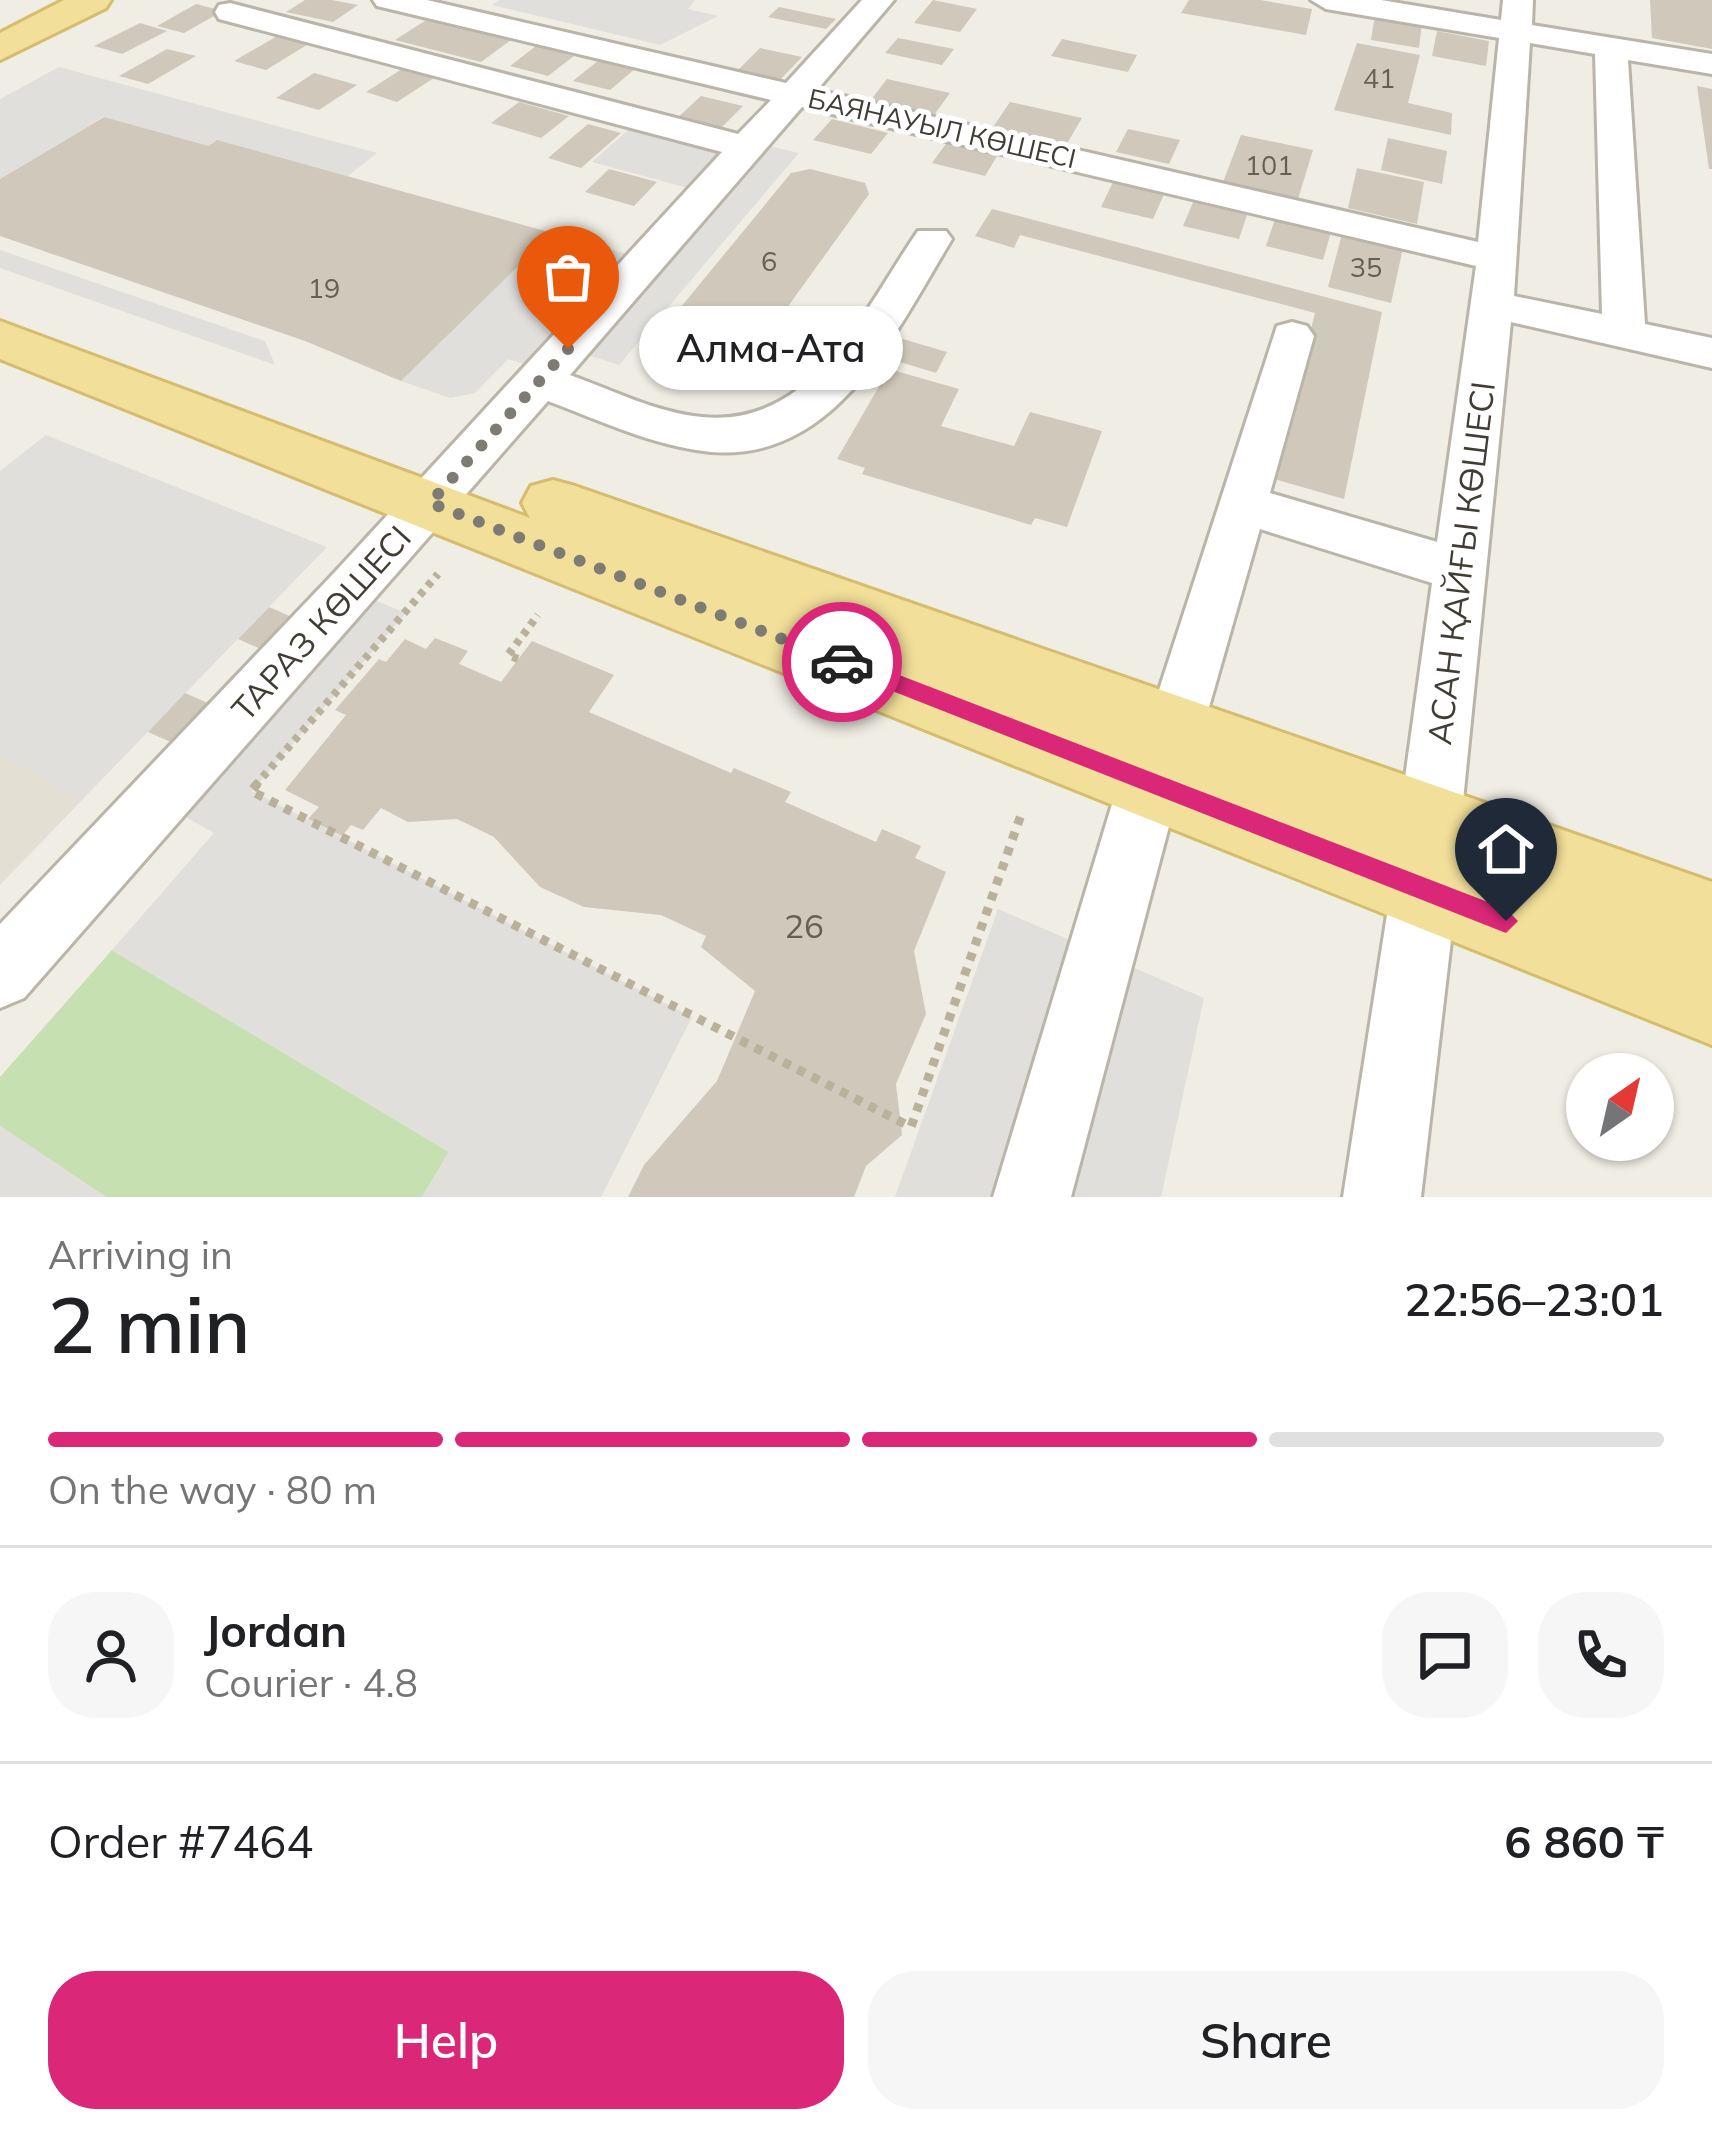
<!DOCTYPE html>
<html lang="en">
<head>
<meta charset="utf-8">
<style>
	body { margin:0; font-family:Mulish,sans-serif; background:#f6f6f6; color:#202124; height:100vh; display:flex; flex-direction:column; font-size:45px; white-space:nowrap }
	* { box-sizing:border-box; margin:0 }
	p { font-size:39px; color:#757577 }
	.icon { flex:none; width:66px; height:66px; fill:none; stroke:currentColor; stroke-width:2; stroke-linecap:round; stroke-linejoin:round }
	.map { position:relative; height:1197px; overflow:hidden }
	.details { display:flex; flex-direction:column; background:#fff; flex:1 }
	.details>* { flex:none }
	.needle { width:78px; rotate:34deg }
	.fabs { position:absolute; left:1566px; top:1053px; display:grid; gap:24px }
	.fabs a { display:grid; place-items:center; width:108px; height:108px; border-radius:50%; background:#fff; box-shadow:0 3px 9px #0004; font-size:60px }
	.pin { position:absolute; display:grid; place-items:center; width:102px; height:102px; color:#fff; margin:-123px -51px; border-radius:50% 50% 50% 0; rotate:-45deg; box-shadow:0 0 12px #0007 }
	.pin .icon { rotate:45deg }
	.courier { position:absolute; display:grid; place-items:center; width:120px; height:120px; margin:-60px; border:9px solid #db2777; border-radius:50%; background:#fff; color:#222; box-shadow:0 3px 15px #0007 }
	.bubble { position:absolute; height:84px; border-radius:42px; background:#fff; box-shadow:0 3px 9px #0004; font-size:39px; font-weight:600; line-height:84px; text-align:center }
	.head em { font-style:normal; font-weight:600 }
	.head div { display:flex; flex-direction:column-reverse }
	.head { display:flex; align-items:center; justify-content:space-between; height:204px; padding:0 48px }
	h1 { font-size:78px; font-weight:600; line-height:90px }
	.bar { display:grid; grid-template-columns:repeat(4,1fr); gap:18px 12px; align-content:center; height:144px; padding:0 48px }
	.bar i { height:15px; border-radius:9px; background:#e0e0e0 }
	.bar .current { background:#db2777 }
	.bar p { grid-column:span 4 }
	.line { display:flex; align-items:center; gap:30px; padding:0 48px; border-top:3px solid #e0e0e0 }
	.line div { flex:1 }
	.round { display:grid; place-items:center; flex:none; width:126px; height:126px; border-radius:48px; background:#f6f6f6 }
	.primary-button { display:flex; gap:24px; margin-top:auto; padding:24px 48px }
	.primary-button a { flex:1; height:138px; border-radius:48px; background:#db2777; color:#fff; font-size:48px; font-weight:600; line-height:138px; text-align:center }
	.primary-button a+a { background:#f6f6f6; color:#202124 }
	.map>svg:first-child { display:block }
	.residential { fill:#e3dfd2 }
	.green { fill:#c7e0b1 }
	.parking { fill:#e1dfdc }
	.building { fill:#d0c9bb }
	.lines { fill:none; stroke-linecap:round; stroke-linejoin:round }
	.minor-casing { stroke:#bab5a8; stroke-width:6 }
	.major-casing { stroke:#d5bd6d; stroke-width:6 }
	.path-far1 { stroke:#bab19b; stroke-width:8; stroke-dasharray:6 6; stroke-linecap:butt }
	.path { stroke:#bab19b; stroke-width:9; stroke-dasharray:8 8; stroke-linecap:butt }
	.minor { fill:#fff; fill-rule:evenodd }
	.major { fill:#f2e09a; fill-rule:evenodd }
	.route { fill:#db2777 }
	.done { stroke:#7e7b72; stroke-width:12; stroke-dasharray:0 21.6 }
	.labels { text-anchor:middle; stroke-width:10; stroke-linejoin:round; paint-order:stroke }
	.number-label { font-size:27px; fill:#656056 }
	.far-street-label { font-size:27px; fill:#413d35; stroke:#fff }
	.street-label { font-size:33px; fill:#413d35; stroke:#fff }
	.near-number-label { font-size:33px; fill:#656056 }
</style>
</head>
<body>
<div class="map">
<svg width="1712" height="1197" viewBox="0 0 1712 1197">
	<rect width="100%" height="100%" fill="#f0ede4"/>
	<path class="residential" d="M0 754 81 801 0 885Z"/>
	<path class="green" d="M112 950 449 1152 422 1197H106L0 1126V1077Z"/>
	<g class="parking">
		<path d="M500 0H695L688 9 718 16 660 45 492 5Z"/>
		<path d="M59 67 377 153 348 176 209 146 103 117 0 179V99Z"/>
		<path d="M635 124 734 150 695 190 592 162Z"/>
		<path d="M765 145 799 153 619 365 581 353Z"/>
		<path d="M552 233 634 256 533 367 508 359 475 393 450 398 401 381Z"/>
		<path d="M0 250 265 341 275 365 0 268Z"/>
		<path d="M46 435 327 547 81 801 0 754V471Z"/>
		<path d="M362 595 406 613 252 791 692 1017 601 1197H422L449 1152 112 950 214 833 168 807Z"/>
		<path d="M998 909 1204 998 1161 1197H895Z"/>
		<path d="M0 1126 106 1197H0Z"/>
	</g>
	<g class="building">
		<path d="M305 0H332L358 5 333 22 286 12Z"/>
		<path d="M933 0 977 9 960 32 914 23Z"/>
		<path d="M1189 0H1260L1312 9 1306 35 1181 13Z"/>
		<path d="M1650 0H1712V49L1652 38Z"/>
		<path d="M196 4 223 11 184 33 157 26Z"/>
		<path d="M779 7 836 19 826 29 768 17Z"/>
		<path d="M1375 15 1422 23 1419 48 1371 40Z"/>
		<path d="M431 17 515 37 481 62 395 40Z"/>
		<path d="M140 23 167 31 122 54 94 46Z"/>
		<path d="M1437 31 1489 41 1486 66 1432 56Z"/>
		<path d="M279 35 310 43 266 70 234 61Z"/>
		<path d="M898 38 954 49 942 65 885 53Z"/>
		<path d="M1062 39 1137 55 1128 72 1051 56Z"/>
		<path d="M1357 43 1420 55 1408 103 1452 113 1451 135 1334 110Z"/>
		<path d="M536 46 574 56 548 76 510 66Z"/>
		<path d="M760 48 802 57 780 80 737 71Z"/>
		<path d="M167 49 196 56 148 84 119 76Z"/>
		<path d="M599 60 635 69 610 90 573 81Z"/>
		<path d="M405 67 437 76 397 102 366 92Z"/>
		<path d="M314 73 357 85 319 110 276 98Z"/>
		<path d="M887 79 950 93 934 115 870 101Z"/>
		<path d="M1697 86 1712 89V169H1709Z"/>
		<path d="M701 96 743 106 717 132 674 121Z"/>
		<path d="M519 102 569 116 541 138 491 123Z"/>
		<path d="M1010 102 1082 118 1065 147 991 130Z"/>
		<path d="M104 117 209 146 217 140 552 233 401 381 305 341 0 236V179Z"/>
		<path d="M832 119 888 133 871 154 813 140Z"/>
		<path d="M588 124 621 133 581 168 548 158Z"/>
		<path d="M1128 129 1180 140 1169 164 1116 152Z"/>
		<path d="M1241 135 1313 150 1298 199 1223 182Z"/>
		<path d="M1388 138 1447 151 1442 184 1381 170Z"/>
		<path d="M948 141 999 153 985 176 932 163Z"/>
		<path d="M1357 168 1424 182 1417 224 1348 208Z"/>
		<path d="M609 169 657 182 634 206 585 192Z"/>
		<path d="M810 169 865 183 869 194 771 330 795 338 760 387 722 376 708 380 678 371 675 362 644 352 791 173Z"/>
		<path d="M1114 180 1165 192 1153 219 1101 207Z"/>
		<path d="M1194 200 1248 212 1239 239 1183 226Z"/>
		<path d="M992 209 1382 312 1344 499 1274 479 1315 313 1020 235 1014 248 975 236Z"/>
		<path d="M1275 219 1331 232 1323 260 1266 246Z"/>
		<path d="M1342 234 1403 248 1391 303 1328 287Z"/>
		<path d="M896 337 947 352 936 373 884 357Z"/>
		<path d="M889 369 959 389 941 426 1014 446 1030 412 1102 431 1067 527 1035 518 1031 525 862 474 865 468 837 459Z"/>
		<path d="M269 607 294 618 263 650 238 639Z"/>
		<path d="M435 638 468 651 459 664 501 682 532 641 614 675 589 712 731 773 734 768 791 792 785 802 876 842 882 829 921 846 915 858 946 872 914 951 926 1014 896 1084 902 1135 866 1166 854 1197H628L644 1165 717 1081 755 991 701 947 706 936 661 915 584 907 540 887 494 837 457 819 408 822 381 808 363 830 351 825 342 836 308 819 319 807 285 790 346 715 335 710 379 659 386 662 405 639 426 649Z"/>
		<path d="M185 693 210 704 173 743 148 732Z"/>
	</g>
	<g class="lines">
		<defs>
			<g id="minor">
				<path d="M373 0H427L786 83 862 0H894L817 90 1478 242 1499 38 1326 9 1311 0H1381L1501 20 1503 0H1533L1532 25 1712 54V74L1628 60 1645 324 1712 338V368L1511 322 1461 821 1452 842 1430 851 1408 842 1399 821 1432 583 1260 529 1197 749 1176 757 1155 749 1146 730 1277 326 1292 322 1307 326 1314 336 1270 493 1437 542 1476 266 802 107 570 375C612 390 657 413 702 417 814 428 864 309 918 231H946L952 239C894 335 831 473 696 450 645 442 596 419 548 401L24 998 0 1008V924L334 573 722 152 219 19 215 12 219 5 230 3 738 134 771 100 377 6ZM1530 43 1595 54 1602 314 1514 296Z"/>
				<path d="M1150 753 1172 761 1181 781 1071 1197H993L1119 781 1128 761Z"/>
				<path d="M1424 856 1447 866 1457 889 1421 1197H1343L1391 889 1401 866Z"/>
			</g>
			<g id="major">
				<path d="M64 0H111L106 8 0 60V33Z"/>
				<path d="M0 321 530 518 522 503 531 486 553 480 575 486 1712 882V1045L0 359Z"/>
			</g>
		</defs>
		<use href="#minor" class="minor-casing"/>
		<use href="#major" class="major-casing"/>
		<g class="path-far1">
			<path d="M518 659 508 655 538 615"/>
			<path d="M255 786 438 574"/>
		</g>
		<path class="path" d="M258 783 251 791 911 1127 1022 812"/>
		<use href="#minor" class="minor"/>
		<use href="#major" class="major"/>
	</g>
	<path class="route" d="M842 653 1506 909 1518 921 1506 933 834 668 831 662Z"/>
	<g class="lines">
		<path class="done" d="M568 349 430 503 842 662"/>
	</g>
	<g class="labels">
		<g class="number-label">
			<text x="1379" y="88">41</text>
			<text x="1269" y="175">101</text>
			<text x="769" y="271">6</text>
			<text x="1366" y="277">35</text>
			<text x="324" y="298">19</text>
		</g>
		<g class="far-street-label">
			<text transform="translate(942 129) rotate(13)" y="9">БАЯНАУЫЛ КӨШЕСІ</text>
		</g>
		<g class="street-label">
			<text transform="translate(1461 563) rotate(-83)" y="12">АСАН ҚАЙҒЫ КӨШЕСІ</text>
			<text transform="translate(321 623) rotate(-48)" y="12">ТАРАЗ КӨШЕСІ</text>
		</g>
		<g class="near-number-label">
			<text x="804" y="938">26</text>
		</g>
	</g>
</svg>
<div class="fabs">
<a><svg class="needle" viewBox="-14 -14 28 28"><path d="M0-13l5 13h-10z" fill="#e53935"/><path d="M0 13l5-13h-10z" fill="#757577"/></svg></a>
</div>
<div class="pin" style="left:568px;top:349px;background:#ea580c"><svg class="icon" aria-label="bag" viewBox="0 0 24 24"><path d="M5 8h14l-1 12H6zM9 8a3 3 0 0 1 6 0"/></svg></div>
<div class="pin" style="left:1506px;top:921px;background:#1f2937"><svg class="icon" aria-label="home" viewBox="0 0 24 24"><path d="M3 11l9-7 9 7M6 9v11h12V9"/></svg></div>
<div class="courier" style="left:842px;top:662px"><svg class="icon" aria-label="car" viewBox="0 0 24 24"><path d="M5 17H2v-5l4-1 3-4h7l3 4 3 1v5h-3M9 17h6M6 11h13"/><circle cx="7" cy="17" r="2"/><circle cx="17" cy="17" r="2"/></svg></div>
<div class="bubble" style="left:639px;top:306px;width:264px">Алма-Ата</div>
</div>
<section class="details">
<div class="head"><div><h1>2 min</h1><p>Arriving in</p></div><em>22:56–23:01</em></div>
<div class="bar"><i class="current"></i><i class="current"></i><i class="current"></i><i></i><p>On the way · 80 m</p></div>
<div class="line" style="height:216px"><a class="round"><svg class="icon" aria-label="person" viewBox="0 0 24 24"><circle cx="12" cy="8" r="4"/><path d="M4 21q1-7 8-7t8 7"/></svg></a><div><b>Jordan</b><p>Courier · 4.8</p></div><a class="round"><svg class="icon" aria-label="chat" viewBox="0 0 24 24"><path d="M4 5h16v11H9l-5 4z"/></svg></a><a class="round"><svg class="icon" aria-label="phone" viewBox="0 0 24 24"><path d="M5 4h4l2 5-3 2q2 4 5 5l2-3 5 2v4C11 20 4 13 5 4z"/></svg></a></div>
<div class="line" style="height:156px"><div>Order #7464</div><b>6 860 ₸</b></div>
<div class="primary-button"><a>Help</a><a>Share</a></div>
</section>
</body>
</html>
